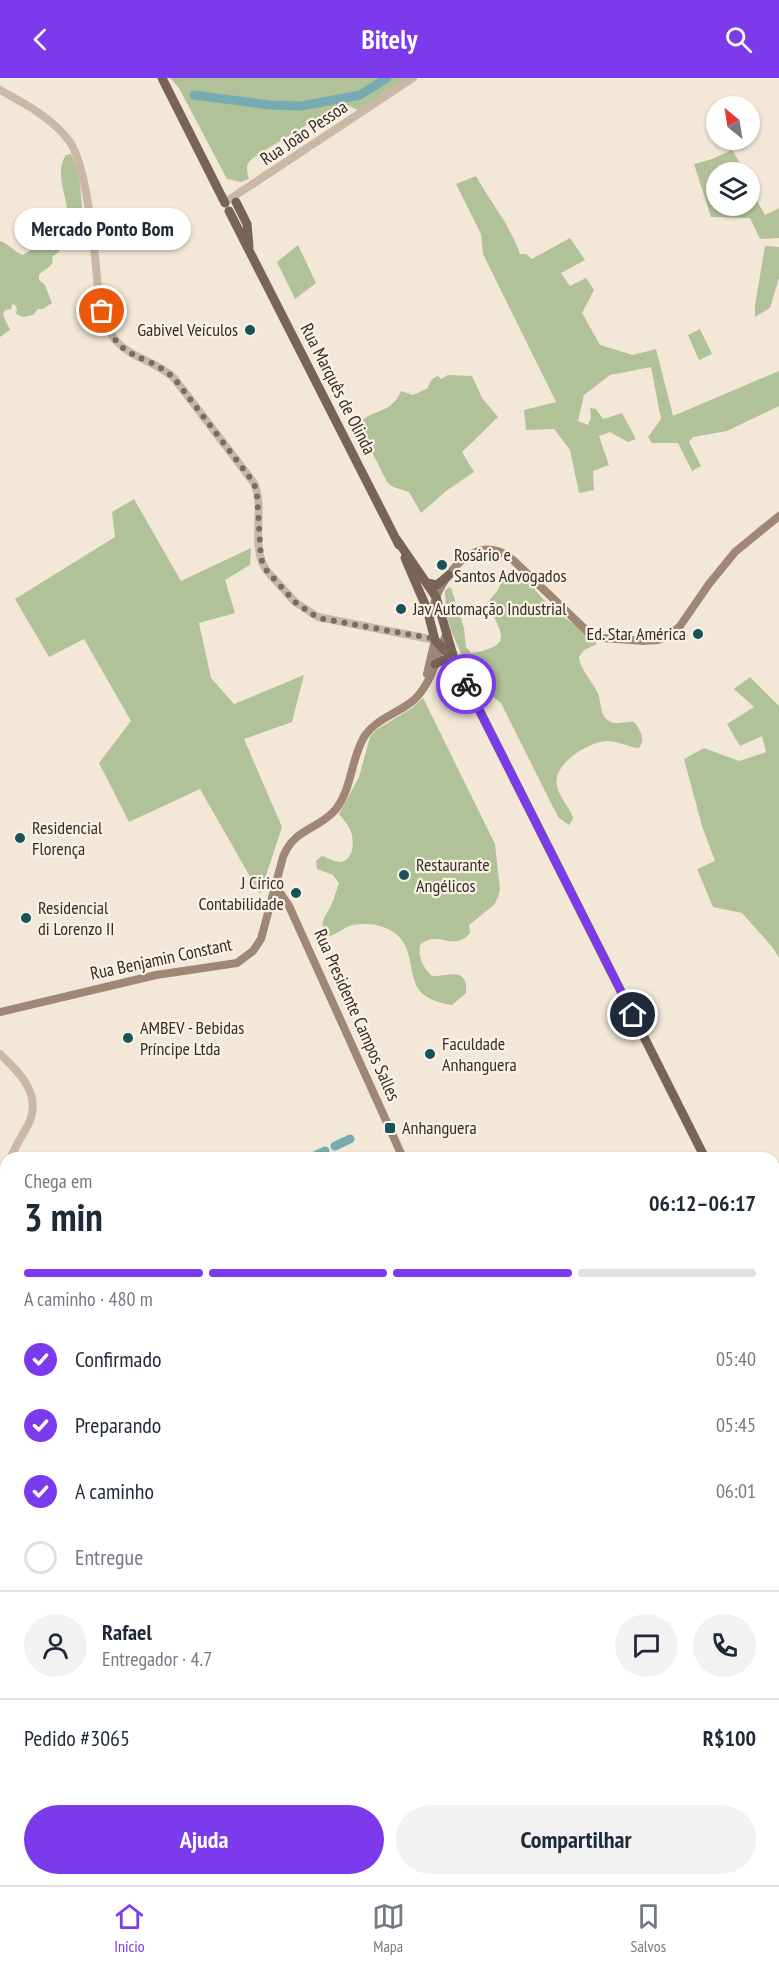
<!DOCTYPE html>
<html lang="pt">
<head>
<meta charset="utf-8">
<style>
	body { margin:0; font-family:"PT Sans Narrow",sans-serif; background:#f2f2f3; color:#1f2937; height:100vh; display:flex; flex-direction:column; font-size:22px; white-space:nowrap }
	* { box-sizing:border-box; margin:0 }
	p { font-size:20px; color:#747a83 }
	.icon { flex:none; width:33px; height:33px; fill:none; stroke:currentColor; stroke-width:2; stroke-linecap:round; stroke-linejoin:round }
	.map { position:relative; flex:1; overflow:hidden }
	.drawer { position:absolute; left:0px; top:1074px; width:780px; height:734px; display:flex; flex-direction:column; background:#fff; border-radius:18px 18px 0 0; box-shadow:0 2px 4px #0004 }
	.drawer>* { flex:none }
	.needle { width:39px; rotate:330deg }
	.buttons { position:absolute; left:706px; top:18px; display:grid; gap:12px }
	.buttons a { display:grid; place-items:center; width:54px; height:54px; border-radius:50%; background:#fff; box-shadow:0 2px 4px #0004; font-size:30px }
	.pin { position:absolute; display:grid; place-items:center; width:51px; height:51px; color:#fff; margin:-26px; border:3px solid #fff; border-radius:50%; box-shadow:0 2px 6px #0007 }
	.courier { position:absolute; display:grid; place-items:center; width:60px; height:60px; margin:-30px; border:4px solid #7c3aed; border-radius:50%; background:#fff; color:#222; box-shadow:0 2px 8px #0007 }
	.bubble { position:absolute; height:42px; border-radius:21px; background:#fff; box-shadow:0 2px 4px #0004; font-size:20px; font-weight:700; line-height:42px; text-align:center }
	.headline em { font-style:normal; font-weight:700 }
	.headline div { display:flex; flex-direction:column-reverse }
	.headline { display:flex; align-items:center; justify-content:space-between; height:102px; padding:0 24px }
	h1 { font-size:39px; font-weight:700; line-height:45px }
	.bar { display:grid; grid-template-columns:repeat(4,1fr); gap:9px 6px; align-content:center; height:72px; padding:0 24px }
	.bar i { height:8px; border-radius:4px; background:#e0e1e3 }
	.bar .selected { background:#7c3aed }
	.bar p { grid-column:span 4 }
	.line { display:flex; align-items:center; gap:15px; padding:0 24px; border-top:2px solid #e0e1e3 }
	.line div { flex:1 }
	.round { display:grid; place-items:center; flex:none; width:63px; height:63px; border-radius:32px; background:#f2f2f3 }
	ol { padding:0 24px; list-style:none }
	li { display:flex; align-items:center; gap:18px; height:66px }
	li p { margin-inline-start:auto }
	li .icon { padding:6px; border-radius:50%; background:#7c3aed; color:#fff; stroke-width:4 }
	li:last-child { color:#747a83 }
	li i { width:33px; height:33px; border:3px solid #e0e1e3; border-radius:50% }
	.primary-button { display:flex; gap:12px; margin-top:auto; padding:12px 24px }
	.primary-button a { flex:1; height:69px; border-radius:36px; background:#7c3aed; color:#fff; font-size:24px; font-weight:700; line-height:69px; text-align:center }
	.primary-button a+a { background:#f2f2f3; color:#1f2937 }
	header { display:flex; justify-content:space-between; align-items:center; height:78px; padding:0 24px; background:#7c3aed; color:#fff; font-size:27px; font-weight:700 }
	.tab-bar { display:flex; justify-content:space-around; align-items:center; height:84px; border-top:2px solid #e0e1e3; background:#fff; font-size:16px; color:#747a83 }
	.tab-bar a { display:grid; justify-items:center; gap:3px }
	.tab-bar .selected { color:#7c3aed }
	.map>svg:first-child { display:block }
	.green { fill:#b2c298 }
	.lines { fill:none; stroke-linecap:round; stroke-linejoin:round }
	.river { stroke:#76acb1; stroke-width:9 }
	.tertiary { stroke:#cbb8a4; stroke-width:8 }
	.secondary { stroke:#9f8675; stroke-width:8 }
	.primary { stroke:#796356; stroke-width:9 }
	.done { stroke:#786d64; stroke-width:6; stroke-dasharray:0 10.8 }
	.route { stroke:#7c3aed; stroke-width:8 }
	.poi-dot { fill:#19535a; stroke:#faf1e5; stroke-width:2 }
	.labels { text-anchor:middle; stroke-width:4.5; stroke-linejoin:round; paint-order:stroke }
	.street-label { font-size:18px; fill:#362c26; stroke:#faf1e5 }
	.poi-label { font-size:18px; fill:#362c26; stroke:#faf1e5; text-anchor:start }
</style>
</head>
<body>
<header><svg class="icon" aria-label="back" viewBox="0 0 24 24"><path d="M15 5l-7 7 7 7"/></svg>Bitely<svg class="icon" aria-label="search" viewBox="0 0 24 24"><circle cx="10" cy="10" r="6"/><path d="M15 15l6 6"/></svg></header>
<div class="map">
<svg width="779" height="1807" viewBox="0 0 779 1807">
	<rect width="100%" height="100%" fill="#f3e7d8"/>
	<g class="green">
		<path d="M170 0H408L360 33 343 25 262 74C249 83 244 84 249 101L241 104 227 101 179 10Z"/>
		<path d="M732 72 743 90 742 94H717V128H750V110L765 137 779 130V160L760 161 750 140 711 139 694 86 712 81Z"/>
		<path d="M71 76 79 95 85 163 83 165 77 164 61 169 59 174 52 179C55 190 44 190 39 197V202L45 207 52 225 43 231H38L33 237 23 239 16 236 17 231 15 227 12 226 11 231 5 232 3 237 10 252 0 259V163C9 166 14 174 23 177 36 168 55 160 65 146 75 131 51 98 66 77Z"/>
		<path d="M476 98C490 124 511 148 520 176H526L532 181 570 160 585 182 561 195 570 208 586 200 594 212 582 235 600 267 633 277 656 271 673 338 779 293V328L727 353 693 359 689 364 701 388 692 393 678 365H652L648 359 661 341 651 289 610 297 584 317 578 343 588 347 591 340 590 330 596 331 603 341 622 335 636 361 628 364 610 354 599 358 609 387 593 393 594 412 579 415 570 372 554 351 526 352 524 332 556 324 483 176 481 156 456 106Z"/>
		<path d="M298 167 316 205 295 221 277 184Z"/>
		<path d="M765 168 779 169V200L770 230 755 239V227Z"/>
		<path d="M700 251 712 276 699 282 688 257Z"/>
		<path d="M448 297 472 298 482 320 498 339 462 374 474 394 446 413 421 435 409 414 393 409 387 404 358 346C373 330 391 337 401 313L413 317 428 310C430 303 432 300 438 298L441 301Z"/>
		<path d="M134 421 181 503 251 470 250 487 225 502 235 535 199 545 211 600 234 626 304 597 292 644 244 661 282 749 260 816 200 711 129 744 99 685 131 643 84 561 49 579 15 521 115 459 112 434Z"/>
		<path d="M511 492 519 494 551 530 592 559 597 566 584 572 579 579C580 592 593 603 598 616 602 625 599 639 611 644 618 647 627 643 634 644 640 651 646 662 639 670 628 669 618 663 607 663 588 664 552 686 557 708 559 718 568 728 572 737L573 741 569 747 559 740 554 731 501 625 478 607 471 597 452 555 446 535 445 513 449 509 451 510 464 550 466 569 471 575C480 574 487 572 495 568 511 559 490 537 487 525L498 512 504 497Z"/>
		<path d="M750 599 779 628V880L773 870 742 835 713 829 697 791 715 783 702 748 684 681 704 670 739 683 766 674 762 658 740 668 727 646 754 629 734 611Z"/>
		<path d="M423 620 495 766 500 811 498 819 494 827 469 847 470 855C453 875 438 851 420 867 418 879 423 890 432 898 448 899 468 887 466 915L452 927C440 925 427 922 419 912 411 901 412 885 407 872 400 850 374 843 353 847 344 849 338 856 329 858 317 845 324 841 331 828 334 821 336 813 339 805L333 797 317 791 316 783 322 778C328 780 335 784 340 784 354 783 355 762 350 752 348 746 343 741 339 736L359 699 370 659 376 652 412 630Z"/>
	</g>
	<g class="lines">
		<g class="river">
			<path d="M194 17 269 27 301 28 360 17 387 0"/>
			<path d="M335 1068 350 1061"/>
			<path d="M310 1080 325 1073"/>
			<path d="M774 1094 779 1091"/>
		</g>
		<g class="tertiary">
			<path d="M0 12C24 25 54 41 70 64 86 88 93 159 96 189 98 211 100 237 111 256 126 280 155 282 174 300L254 405C266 432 249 468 267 493L295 524 318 539 435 562"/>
			<path d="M230 121 413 0"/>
			<path d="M0 976C20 995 43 1017 28 1047 22 1058 15 1068 11 1080"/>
			<path d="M0 1520 6 1516"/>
			<path d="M357 1802 363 1807"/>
		</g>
		<g class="secondary">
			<path d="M430 540C433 530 435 518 441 509 456 482 483 457 513 482L589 555 603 560 643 563 658 562 671 556 680 548 709 506 735 474 779 438"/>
			<path d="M427 596 435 562"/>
			<path d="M274 812 281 816 289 828 403 1080"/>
			<path d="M0 934 156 897 237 885 253 873 261 861 283 779C294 750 319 752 336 731 352 710 351 681 364 659 376 640 400 635 415 621 433 603 437 577 447 555"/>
			<path d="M774 1242 779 1239"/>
		</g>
		<g class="primary">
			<path d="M162 0 225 125"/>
			<path d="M236 124 247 146 249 169"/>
			<path d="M229 133 399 467"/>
			<path d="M397 462 436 519 455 584 705 1080"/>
			<path d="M405 480 427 531 435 562 454 582"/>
			<path d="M427 505 437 507 449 497"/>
			<path d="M435 586 444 582 455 584"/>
			<path d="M774 1218 779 1228"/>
			<path d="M774 1334 779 1331"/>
			<path d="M774 1568 779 1562"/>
			<path d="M0 1737 6 1739"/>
			<path d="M175 1802 225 1807 270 1802"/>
			<path d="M376 1802 387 1807"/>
			<path d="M482 1807 490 1802"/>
		</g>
	</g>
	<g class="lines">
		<path class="done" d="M102 233C117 286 143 272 174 300L254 405 257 416 261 481 267 493 295 524 318 540 435 561 455 584 466 606"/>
		<path class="route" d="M466 606 633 937"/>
	</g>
	<g class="poi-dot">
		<circle cx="250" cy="252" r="6"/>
		<circle cx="442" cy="487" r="6"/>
		<circle cx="401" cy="531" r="6"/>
		<circle cx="698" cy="556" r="6"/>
		<circle cx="20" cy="760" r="6"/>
		<circle cx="404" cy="797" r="6"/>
		<circle cx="296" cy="815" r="6"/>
		<circle cx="26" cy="840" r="6"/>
		<circle cx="128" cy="960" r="6"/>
		<circle cx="430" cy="976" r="6"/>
		<rect x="384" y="1044" width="12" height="12" rx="3"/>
	</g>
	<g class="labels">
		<g class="street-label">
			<text transform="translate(304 55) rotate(-34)" y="6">Rua João Pessoa</text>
			<text transform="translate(338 311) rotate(63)" y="6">Rua Marquês de Olinda</text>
			<text transform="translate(161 881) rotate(-12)" y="6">Rua Benjamin Constant</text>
			<text transform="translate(357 937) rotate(66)" y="6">Rua Presidente Campos Salles</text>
		</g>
		<g class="poi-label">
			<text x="238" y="258" text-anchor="end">Gabivel Veículos</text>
			<text x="454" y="483">Rosário e<tspan x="454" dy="21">Santos Advogados</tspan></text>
			<text x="413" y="537">Jav Automação Industrial</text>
			<text x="686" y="562" text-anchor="end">Ed. Star América</text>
			<text x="32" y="756">Residencial<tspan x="32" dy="21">Florença</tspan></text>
			<text x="416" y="793">Restaurante<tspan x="416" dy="21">Angélicos</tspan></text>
			<text x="284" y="811" text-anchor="end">J Círico<tspan x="284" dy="21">Contabilidade</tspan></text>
			<text x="38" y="836">Residencial<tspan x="38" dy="21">di Lorenzo II</tspan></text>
			<text x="140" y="956">AMBEV - Bebidas<tspan x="140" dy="21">Príncipe Ltda</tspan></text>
			<text x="442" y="972">Faculdade<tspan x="442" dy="21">Anhanguera</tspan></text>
			<text x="402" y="1056">Anhanguera</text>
		</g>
	</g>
</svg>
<div class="buttons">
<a><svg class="needle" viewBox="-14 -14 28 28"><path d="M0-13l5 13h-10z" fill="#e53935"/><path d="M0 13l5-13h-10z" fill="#747a83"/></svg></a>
<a><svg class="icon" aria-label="layers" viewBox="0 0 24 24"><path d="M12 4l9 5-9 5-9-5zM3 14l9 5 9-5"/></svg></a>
</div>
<div class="pin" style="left:102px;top:233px;background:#ea580c"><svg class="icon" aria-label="bag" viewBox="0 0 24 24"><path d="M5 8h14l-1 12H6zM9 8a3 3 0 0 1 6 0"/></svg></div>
<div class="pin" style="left:633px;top:937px;background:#1f2937"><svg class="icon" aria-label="home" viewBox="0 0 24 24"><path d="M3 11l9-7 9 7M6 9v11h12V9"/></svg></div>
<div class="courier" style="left:466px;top:606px"><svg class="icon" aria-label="bike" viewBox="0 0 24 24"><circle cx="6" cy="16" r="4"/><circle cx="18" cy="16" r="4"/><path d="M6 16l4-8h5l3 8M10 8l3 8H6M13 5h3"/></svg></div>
<div class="bubble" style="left:14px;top:130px;width:177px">Mercado Ponto Bom</div>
<section class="drawer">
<div class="headline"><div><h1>3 min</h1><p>Chega em</p></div><em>06:12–06:17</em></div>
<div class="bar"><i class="selected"></i><i class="selected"></i><i class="selected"></i><i></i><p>A caminho · 480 m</p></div>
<ol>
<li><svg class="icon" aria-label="check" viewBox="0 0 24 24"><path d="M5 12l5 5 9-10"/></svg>Confirmado<p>05:40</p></li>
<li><svg class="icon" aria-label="check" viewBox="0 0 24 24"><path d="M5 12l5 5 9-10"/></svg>Preparando<p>05:45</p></li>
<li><svg class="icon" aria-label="check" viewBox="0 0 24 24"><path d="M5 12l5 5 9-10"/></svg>A caminho<p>06:01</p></li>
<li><i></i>Entregue</li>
</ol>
<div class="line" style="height:108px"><a class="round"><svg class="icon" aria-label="person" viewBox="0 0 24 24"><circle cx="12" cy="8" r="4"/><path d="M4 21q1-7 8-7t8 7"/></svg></a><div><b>Rafael</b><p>Entregador · 4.7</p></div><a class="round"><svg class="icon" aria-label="chat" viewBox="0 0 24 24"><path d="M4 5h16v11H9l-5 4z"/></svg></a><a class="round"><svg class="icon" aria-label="phone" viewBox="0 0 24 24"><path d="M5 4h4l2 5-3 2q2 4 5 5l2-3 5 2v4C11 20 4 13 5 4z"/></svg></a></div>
<div class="line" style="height:78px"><div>Pedido #3065</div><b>R$100</b></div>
<div class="primary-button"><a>Ajuda</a><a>Compartilhar</a></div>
</section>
</div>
<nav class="tab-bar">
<a class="selected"><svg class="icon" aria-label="home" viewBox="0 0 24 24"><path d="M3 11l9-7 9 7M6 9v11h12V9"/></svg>Início</a>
<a><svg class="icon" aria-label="map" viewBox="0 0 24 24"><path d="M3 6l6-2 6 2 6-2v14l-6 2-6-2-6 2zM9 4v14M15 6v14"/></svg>Mapa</a>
<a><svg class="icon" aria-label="saved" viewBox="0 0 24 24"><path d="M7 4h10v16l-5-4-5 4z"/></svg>Salvos</a>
</nav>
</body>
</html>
